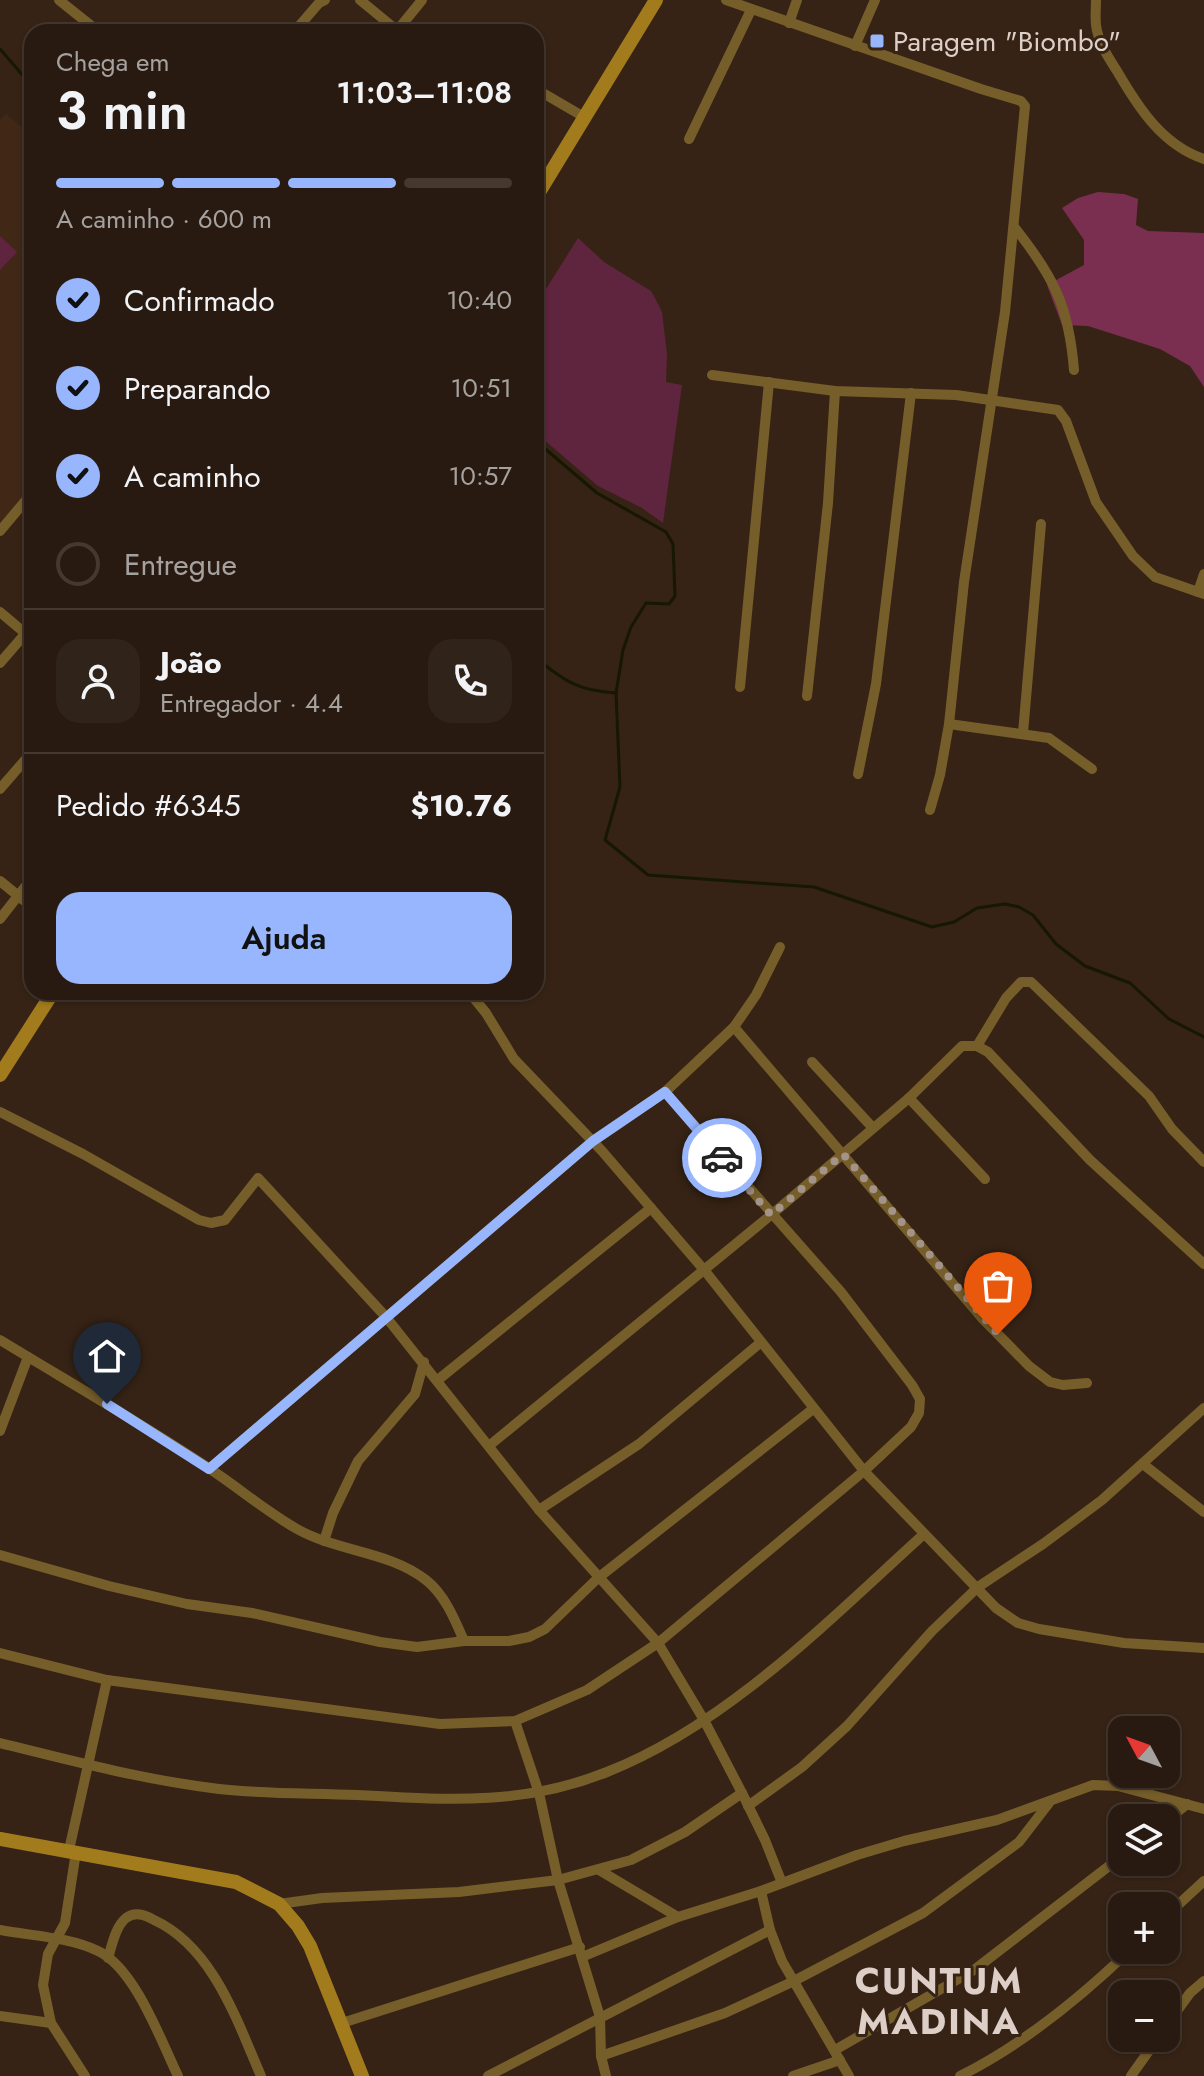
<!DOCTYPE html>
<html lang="pt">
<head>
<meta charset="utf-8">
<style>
	body { margin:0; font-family:Jost,sans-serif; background:#302319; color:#f1f3f6; height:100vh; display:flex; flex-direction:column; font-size:30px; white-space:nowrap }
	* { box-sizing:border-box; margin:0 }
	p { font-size:26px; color:#a5a19f }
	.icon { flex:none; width:44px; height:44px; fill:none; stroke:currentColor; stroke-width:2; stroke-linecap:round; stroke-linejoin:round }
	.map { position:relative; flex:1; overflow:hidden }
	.side { position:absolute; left:24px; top:24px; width:520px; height:976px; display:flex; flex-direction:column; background:#281a10; border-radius:24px; box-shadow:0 2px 6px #0004,0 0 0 2px #443830 }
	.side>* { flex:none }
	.needle { width:52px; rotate:311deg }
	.controls { position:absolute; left:1108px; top:1716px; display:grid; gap:16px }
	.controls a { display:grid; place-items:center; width:72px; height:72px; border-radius:16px; background:#281a10; box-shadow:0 2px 6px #0004,0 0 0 2px #443830; font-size:40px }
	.pin { position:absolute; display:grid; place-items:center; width:68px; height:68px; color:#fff; margin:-82px -34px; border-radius:50% 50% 50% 0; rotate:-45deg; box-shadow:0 0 8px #0007 }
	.pin .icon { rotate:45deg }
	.courier { position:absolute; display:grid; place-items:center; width:80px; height:80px; margin:-40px; border:6px solid #97b6fd; border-radius:50%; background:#fff; color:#222; box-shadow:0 2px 10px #0007 }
	.overview em { font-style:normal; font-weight:600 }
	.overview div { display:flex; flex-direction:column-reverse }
	.overview { display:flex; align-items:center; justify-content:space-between; height:136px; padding:0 32px }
	h1 { font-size:52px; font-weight:600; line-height:60px }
	.bar { display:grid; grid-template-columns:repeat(4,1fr); gap:12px 8px; align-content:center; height:96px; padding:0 32px }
	.bar i { height:10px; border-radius:6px; background:#443830 }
	.bar .current { background:#97b6fd }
	.bar p { grid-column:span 4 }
	.line { display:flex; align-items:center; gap:20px; padding:0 32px; border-top:2px solid #443830 }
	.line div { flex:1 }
	.round { display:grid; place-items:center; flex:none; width:84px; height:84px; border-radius:24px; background:#302319 }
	ol { padding:0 32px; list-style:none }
	li { display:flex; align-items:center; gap:24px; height:88px }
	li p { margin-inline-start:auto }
	li .icon { padding:8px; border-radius:50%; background:#97b6fd; color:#111; stroke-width:4 }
	li:last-child { color:#a5a19f }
	li i { width:44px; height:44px; border:4px solid #443830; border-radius:50% }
	.button { display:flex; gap:16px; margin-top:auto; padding:16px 32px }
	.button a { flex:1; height:92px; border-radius:24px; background:#97b6fd; color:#111; font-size:32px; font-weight:600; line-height:92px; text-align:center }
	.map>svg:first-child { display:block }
	.built { fill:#412816 }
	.green { fill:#5f243e }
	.forest { fill:#7a2f50 }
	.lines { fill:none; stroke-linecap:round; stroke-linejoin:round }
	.stream { stroke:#161801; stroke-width:3 }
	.street { stroke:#765e2a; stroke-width:10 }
	.secondary { stroke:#a27c1c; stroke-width:14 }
	.done { stroke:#a39389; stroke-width:8; stroke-dasharray:0 14.4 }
	.route { stroke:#97b6fd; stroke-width:10 }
	.poi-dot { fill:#97b6fd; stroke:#362315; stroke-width:3 }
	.labels { text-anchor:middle; stroke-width:6; stroke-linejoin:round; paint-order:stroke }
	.poi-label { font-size:28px; fill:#ddcfc7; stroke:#362315; text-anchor:start }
	.district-label { font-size:36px; font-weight:bold; letter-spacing:2px; fill:#ddcfc7; stroke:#362315 }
</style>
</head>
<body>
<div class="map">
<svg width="1204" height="2076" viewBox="0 0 1204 2076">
	<rect width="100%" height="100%" fill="#362315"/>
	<path class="built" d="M6 114 30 134 32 133V485L0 524V120Z"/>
	<g class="green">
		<path d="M0 236 17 252 0 270Z"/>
		<path d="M578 238 604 262 651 291 655 298 662 312 667 354 666 382 682 385 663 523 642 508 598 486 536 433V305Z"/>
	</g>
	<path class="forest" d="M1098 192 1124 194 1138 199 1136 225 1148 231 1204 233V387L1190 366 1160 349 1088 326 1062 325 1047 285 1084 265V240L1062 208 1078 198Z"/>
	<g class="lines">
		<g class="stream">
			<path d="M0 49 32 86"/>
			<path d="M536 441 597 493 666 532 673 544 675 596 669 604 646 603 631 627 623 650 616 693 620 787 605 840 648 875 814 887 932 927 954 922 977 908 1005 904 1019 907 1033 915 1056 944 1085 966 1130 983 1169 1019 1204 1037"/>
			<path d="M536 658C564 681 579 691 616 693"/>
		</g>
		<g class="street">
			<path d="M59 0 99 32"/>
			<path d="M360 0 399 32"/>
			<path d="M726 0 981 89 1021 101 1025 106 1005 312 964 582 949 724 940 775 930 810"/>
			<path d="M1096 0C1096 8 1095 17 1096 25 1098 42 1108 57 1117 71 1138 107 1162 145 1204 159"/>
			<path d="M789 23 797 0"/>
			<path d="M294 32 319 3 325 0"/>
			<path d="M396 32 422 0"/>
			<path d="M855 46 875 0"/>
			<path d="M536 89 584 117"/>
			<path d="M689 139 751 10"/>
			<path d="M1015 228C1054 277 1069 307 1074 370"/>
			<path d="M712 375 835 391 956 395 1058 410 1066 421 1096 502 1133 556 1155 577 1204 594"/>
			<path d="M0 531 32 493"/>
			<path d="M536 586 539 580"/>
			<path d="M1198 592 1204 574"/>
			<path d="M0 612 32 639"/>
			<path d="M0 663 32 626"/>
			<path d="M740 687 769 382"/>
			<path d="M807 696 828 503 835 391"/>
			<path d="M949 724 1049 738 1092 769"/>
			<path d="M1023 733 1041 524"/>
			<path d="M858 774 876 684 911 393"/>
			<path d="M0 789 32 752"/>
			<path d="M0 881 32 907"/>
			<path d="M0 919 32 878"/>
			<path d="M469 992 486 1013 514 1059 602 1151 705 1271 864 1471 996 1608 1018 1623 1039 1629 1124 1643 1204 1648"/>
			<path d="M734 1027 982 1318 1029 1366 1050 1382 1063 1385 1087 1383"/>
			<path d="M977 1046 1006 998 1021 982H1031L1149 1096 1172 1129 1204 1162"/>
			<path d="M812 1062 873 1128"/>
			<path d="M909 1098 985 1179"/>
			<path d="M0 1112 83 1154 199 1220 211 1223 225 1220 258 1178 386 1317 539 1510 658 1643 704 1720 742 1793 765 1840 782 1883"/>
			<path d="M0 1340C69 1382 139 1422 207 1467 238 1487 265 1511 297 1529 338 1552 389 1551 426 1580 445 1595 455 1620 464 1641H509L529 1637 545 1629 598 1578 813 1409"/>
			<path d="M439 1379 651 1208"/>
			<path d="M0 1431 28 1357"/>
			<path d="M490 1445 771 1215 909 1098 962 1046H977L988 1052 1090 1160 1204 1264"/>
			<path d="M1143 1464 1204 1512"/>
			<path d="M209 1469 593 1141 665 1092 734 1027 756 995 780 947"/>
			<path d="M539 1510 639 1444 760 1343"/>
			<path d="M324 1541 333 1513 358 1461 415 1394 424 1362"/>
			<path d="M0 1555 109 1586 187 1604 252 1613 380 1642 417 1647 464 1641"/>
			<path d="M0 1653 107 1680 440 1724 515 1721 587 1690 658 1643 864 1471 911 1427 919 1413 920 1399 912 1385 841 1292 665 1092"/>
			<path d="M515 1721 539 1793 558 1880 600 2017 601 2056 606 2076"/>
			<path d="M0 1743C72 1761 145 1780 219 1789 264 1794 311 1793 357 1795 446 1800 523 1806 607 1772 727 1725 830 1619 924 1534"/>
			<path d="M748 1806 802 1767 847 1726 932 1631 978 1587 1043 1544 1102 1500 1204 1408"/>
			<path d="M1166 1821 1187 1804"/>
			<path d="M69 1850 107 1680"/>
			<path d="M76 1852 65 1923 48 1954 43 1985 51 2023 85 2076"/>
			<path d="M599 1870 678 1917"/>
			<path d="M761 1891 770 1930 782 1961 849 2076"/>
			<path d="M279 1904 322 1898 459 1892 558 1880 631 1860 685 1832 742 1793"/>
			<path d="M1166 1916 1204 1881"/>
			<path d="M0 1930C32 1936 69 1937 98 1951 135 1968 161 2041 178 2076"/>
			<path d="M582 1957 678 1917 761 1891 857 1855 904 1841 997 1820 1093 1785 1118 1786 1204 1809"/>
			<path d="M108 1958C112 1946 115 1927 126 1918 135 1911 145 1915 154 1920 213 1947 237 2021 261 2076"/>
			<path d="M0 2016 51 2023"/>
			<path d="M342 2023 580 1947"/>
			<path d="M1166 2026 1190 1993 1204 1981"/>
			<path d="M835 2050 974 1970 1122 1856"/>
			<path d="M601 2056 725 2013 792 1982 923 1913 1019 1842 1049 1803"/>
			<path d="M488 2076 770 1930"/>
			<path d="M793 2076 840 2060"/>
			<path d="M960 2076C1024 2044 1079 1999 1130 1950"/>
			<path d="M1131 2076 1158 2038"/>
		</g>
		<g class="secondary">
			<path d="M536 197 656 0"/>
			<path d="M0 1075 53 992"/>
			<path d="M0 1839 236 1882 279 1904 298 1926 310 1946 362 2076"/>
		</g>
	</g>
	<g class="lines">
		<path class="done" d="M722 1158 771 1215 843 1154 998 1334"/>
		<path class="route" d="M107 1404 209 1469 593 1141 665 1092 722 1158"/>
	</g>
	<rect class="poi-dot" x="869" y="33" width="16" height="16" rx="4"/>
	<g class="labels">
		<g class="poi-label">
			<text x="893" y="51">Paragem "Biombo"</text>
		</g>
		<g class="district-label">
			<text x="939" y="1993">CUNTUM<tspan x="939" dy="41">MADINA</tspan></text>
		</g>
	</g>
</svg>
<div class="controls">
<a><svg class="needle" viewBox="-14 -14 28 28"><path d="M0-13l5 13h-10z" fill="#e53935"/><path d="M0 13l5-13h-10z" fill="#a5a19f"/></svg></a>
<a><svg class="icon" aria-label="layers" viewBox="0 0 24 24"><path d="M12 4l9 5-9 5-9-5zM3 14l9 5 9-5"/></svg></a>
<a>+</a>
<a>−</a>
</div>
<div class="pin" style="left:998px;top:1334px;background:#ea580c"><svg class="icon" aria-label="bag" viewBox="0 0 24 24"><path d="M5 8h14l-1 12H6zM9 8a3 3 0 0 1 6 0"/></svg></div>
<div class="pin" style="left:107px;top:1404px;background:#1f2937"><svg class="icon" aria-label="home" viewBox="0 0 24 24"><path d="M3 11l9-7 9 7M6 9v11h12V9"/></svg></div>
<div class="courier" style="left:722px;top:1158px"><svg class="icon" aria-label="car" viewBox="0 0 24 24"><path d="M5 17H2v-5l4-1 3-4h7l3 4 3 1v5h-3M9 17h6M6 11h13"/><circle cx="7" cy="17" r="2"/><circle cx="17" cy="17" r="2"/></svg></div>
<section class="side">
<div class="overview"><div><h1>3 min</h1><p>Chega em</p></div><em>11:03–11:08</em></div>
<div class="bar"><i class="current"></i><i class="current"></i><i class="current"></i><i></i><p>A caminho · 600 m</p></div>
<ol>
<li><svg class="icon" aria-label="check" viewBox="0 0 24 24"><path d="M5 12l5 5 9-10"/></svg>Confirmado<p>10:40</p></li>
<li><svg class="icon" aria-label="check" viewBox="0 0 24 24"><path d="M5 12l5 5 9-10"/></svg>Preparando<p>10:51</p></li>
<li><svg class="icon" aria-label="check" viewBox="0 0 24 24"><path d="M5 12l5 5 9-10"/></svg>A caminho<p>10:57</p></li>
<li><i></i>Entregue</li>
</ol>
<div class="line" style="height:144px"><a class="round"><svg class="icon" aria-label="person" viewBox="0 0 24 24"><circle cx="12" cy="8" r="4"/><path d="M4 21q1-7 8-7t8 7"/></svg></a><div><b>João</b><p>Entregador · 4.4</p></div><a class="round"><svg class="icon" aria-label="phone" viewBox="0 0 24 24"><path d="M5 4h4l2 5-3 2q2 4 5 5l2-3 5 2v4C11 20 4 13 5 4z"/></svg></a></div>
<div class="line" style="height:104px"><div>Pedido #6345</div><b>$10.76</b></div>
<div class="button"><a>Ajuda</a></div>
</section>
</div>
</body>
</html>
